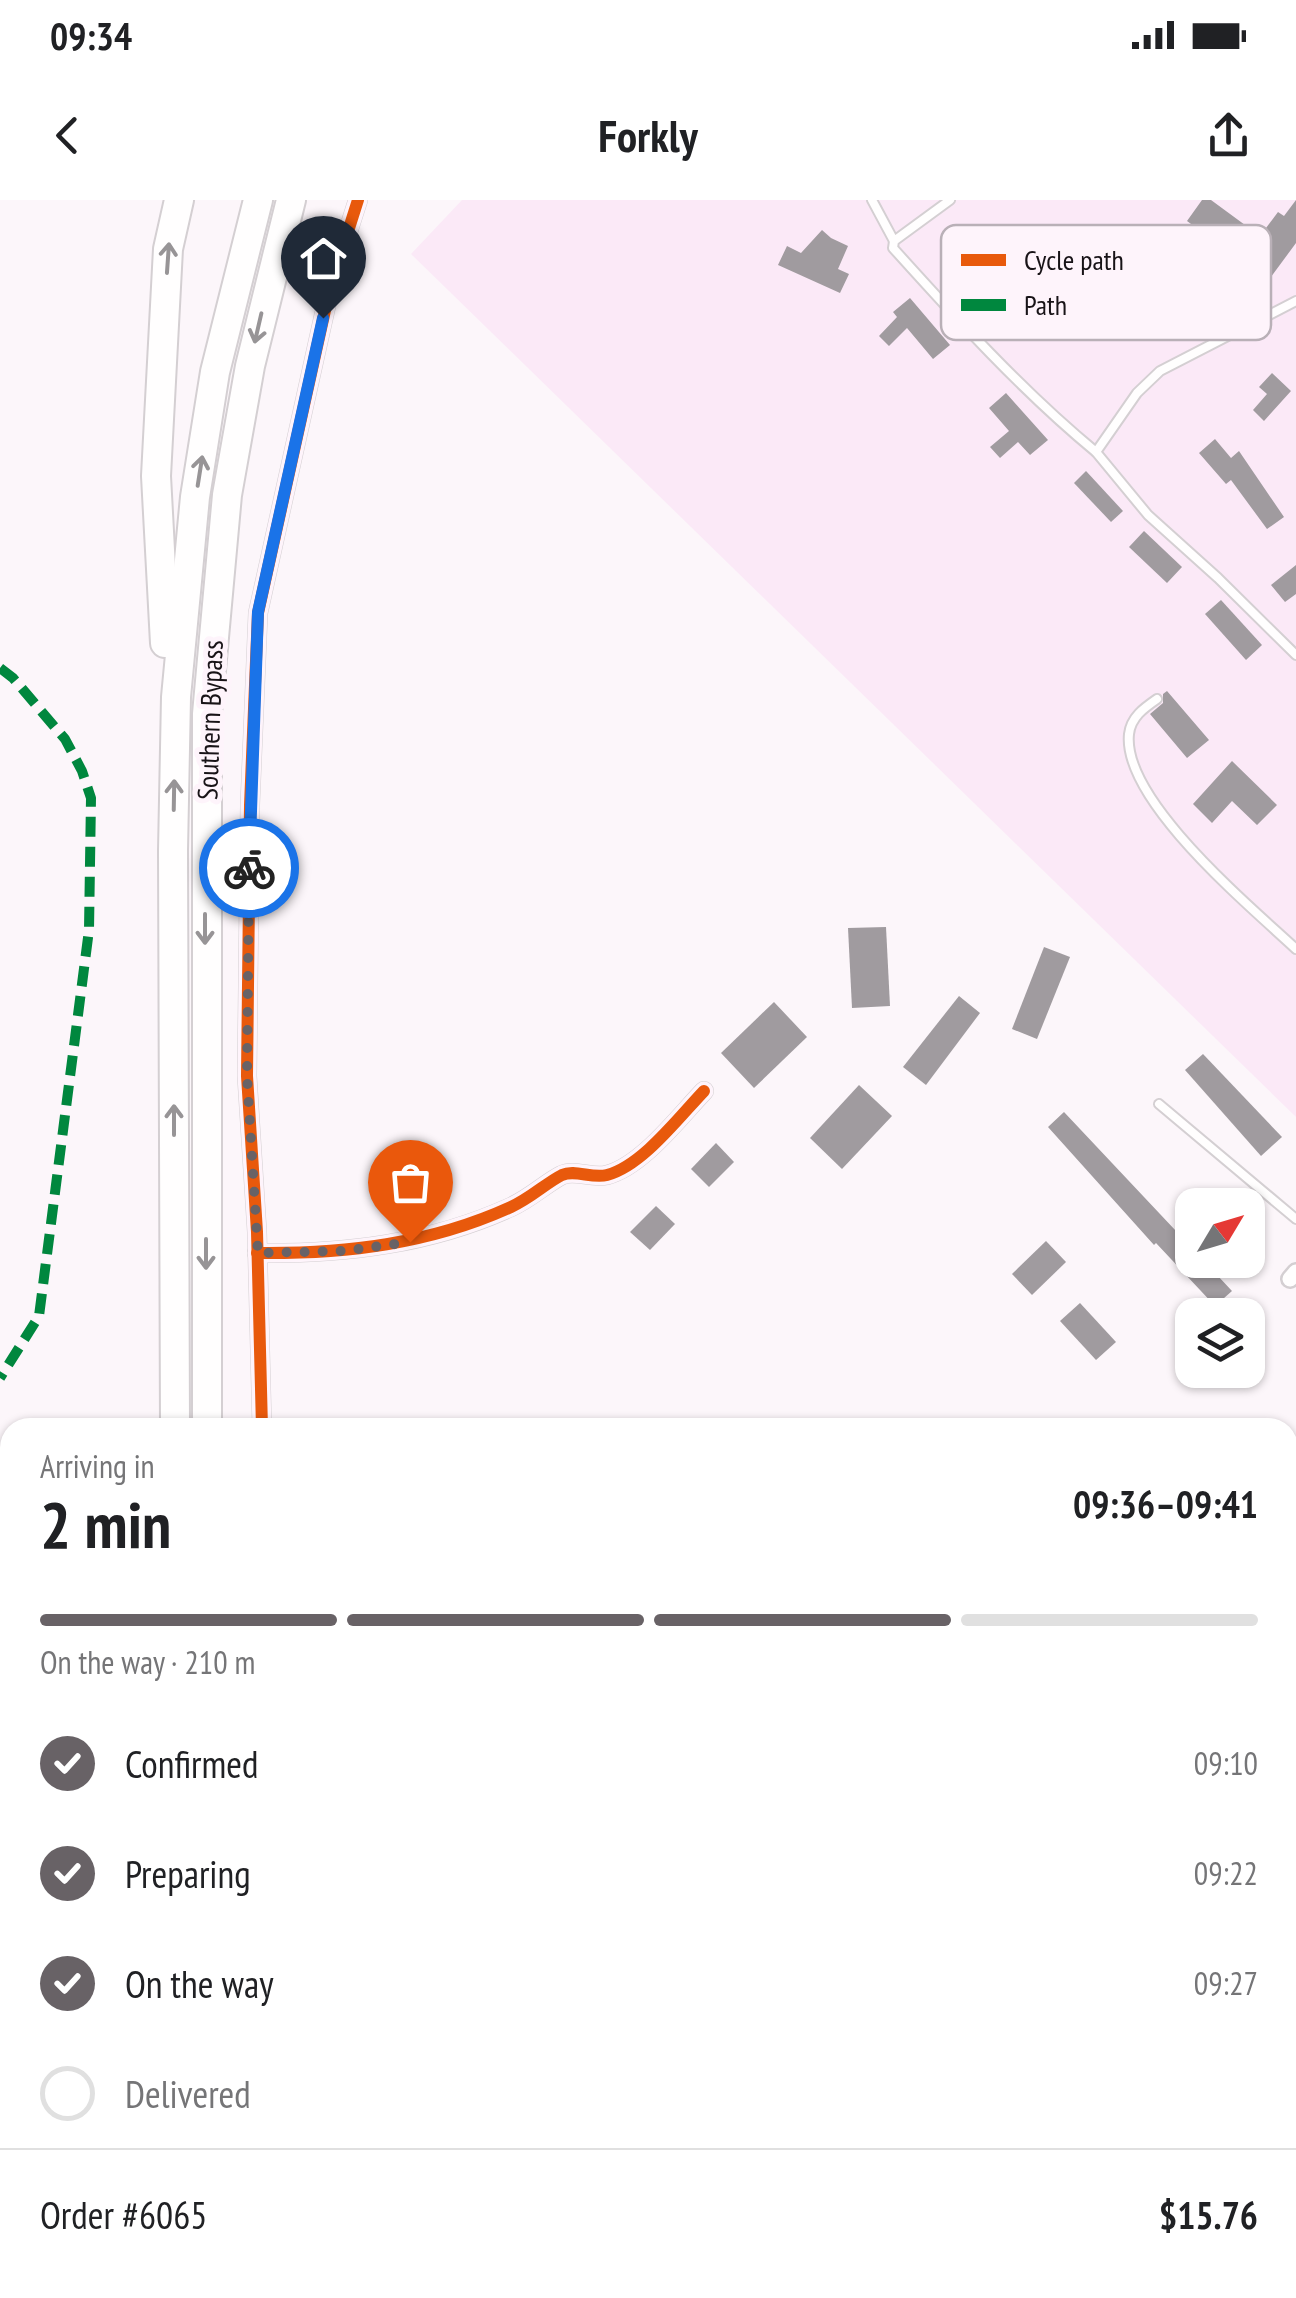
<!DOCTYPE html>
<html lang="en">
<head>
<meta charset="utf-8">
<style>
	body { margin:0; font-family:"PT Sans Narrow",sans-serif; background:#f6f6f6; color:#202124; height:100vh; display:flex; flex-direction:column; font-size:38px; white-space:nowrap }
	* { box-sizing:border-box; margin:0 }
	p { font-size:32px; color:#757577 }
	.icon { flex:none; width:55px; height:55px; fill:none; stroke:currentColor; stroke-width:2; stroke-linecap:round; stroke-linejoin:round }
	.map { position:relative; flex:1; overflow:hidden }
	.panel { position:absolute; left:0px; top:1218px; width:1298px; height:882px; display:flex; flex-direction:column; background:#fff; border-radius:30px 30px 0 0; box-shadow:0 2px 8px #0004 }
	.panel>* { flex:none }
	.needle { width:65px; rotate:52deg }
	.buttons { position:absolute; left:1175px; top:988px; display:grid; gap:20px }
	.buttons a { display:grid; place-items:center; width:90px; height:90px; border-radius:20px; background:#fff; box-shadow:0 2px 8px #0004; font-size:50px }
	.pin { position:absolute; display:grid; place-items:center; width:85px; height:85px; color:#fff; margin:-102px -42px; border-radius:50% 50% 50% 0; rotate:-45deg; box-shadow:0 0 10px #0007 }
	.pin .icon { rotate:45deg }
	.courier { position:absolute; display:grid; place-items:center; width:100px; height:100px; margin:-50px; border:8px solid #1a73e8; border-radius:50%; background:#fff; color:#222; box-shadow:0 2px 12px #0007 }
	.head em { font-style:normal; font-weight:600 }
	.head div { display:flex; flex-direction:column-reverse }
	.head { display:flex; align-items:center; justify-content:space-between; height:170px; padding:0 40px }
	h1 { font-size:65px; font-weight:600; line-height:75px }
	.bar { display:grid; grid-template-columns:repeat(4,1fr); gap:15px 10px; align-content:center; height:120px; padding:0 40px }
	.bar i { height:12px; border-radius:8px; background:#e0e0e0 }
	.bar .active { background:#686266 }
	.bar p { grid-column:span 4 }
	.line { display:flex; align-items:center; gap:25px; padding:0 40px; border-top:2px solid #e0e0e0 }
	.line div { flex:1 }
	ol { padding:0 40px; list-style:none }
	li { display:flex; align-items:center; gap:30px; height:110px }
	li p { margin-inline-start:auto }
	li .icon { padding:10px; border-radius:50%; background:#686266; color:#fff; stroke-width:4 }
	li:last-child { color:#757577 }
	li i { width:55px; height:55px; border:5px solid #e0e0e0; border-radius:50% }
	.status { display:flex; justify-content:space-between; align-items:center; height:70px; padding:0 50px; background:#fff; direction:ltr }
	.status svg { height:28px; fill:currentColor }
	header { display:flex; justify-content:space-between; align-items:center; height:130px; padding:0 40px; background:#fff; font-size:45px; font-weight:600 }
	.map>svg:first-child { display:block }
	.green { fill:#fbe9f7 }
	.building { fill:#a09b9f }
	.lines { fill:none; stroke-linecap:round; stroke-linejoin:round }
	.service-casing { stroke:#d4cfd2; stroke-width:12 }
	.minor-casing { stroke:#d4cfd2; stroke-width:20 }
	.trunk-casing { stroke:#d4cfd2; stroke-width:32 }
	.service { stroke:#fffefe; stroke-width:8 }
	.minor { stroke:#fffefe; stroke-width:15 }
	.trunk { stroke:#fffefe; stroke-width:28 }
	.quiet { stroke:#00873e; stroke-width:10; stroke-dasharray:20 10; stroke-linecap:butt }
	.cycleway-casing { stroke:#fef4fb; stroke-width:19 }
	.cycleway { stroke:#e8590c; stroke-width:12 }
	.oneway { stroke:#979496 }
	.done { stroke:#686266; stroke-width:10; stroke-dasharray:0 18 }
	.route { stroke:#1a73e8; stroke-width:12 }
	.labels { text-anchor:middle; stroke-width:10; stroke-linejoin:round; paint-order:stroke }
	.street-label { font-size:28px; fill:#181317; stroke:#fef4fb }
	.key { fill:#fef4fb; stroke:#b9b0b7; stroke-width:2.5 }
	.key-label { font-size:28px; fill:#181317 }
</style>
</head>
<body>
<div class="status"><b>09:34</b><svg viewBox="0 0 49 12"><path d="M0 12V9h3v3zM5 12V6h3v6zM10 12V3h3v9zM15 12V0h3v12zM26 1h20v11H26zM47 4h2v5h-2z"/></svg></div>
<header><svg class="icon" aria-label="back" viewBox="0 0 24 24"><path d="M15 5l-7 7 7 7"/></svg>Forkly<svg class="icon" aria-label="share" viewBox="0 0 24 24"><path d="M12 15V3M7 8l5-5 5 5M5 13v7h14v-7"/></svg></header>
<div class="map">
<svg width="1296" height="2098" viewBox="0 0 1296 2098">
	<rect width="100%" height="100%" fill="#fcf6fa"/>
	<path class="green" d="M462 0H1296V917L411 54Z"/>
	<g class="building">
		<path d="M1202 0H1211L1260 36 1278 12 1284 16 1296 0V43L1268 81 1187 21Z"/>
		<path d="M822 30 831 38 848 46 838 69 849 74 840 93 778 65 787 46 801 53Z"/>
		<path d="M910 98 950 145 933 159 907 128 889 146 879 136 897 117 893 112Z"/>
		<path d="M1272 173 1291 191 1264 221 1253 210 1267 194 1259 187Z"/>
		<path d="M1006 193 1048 240 1030 255 1018 242 1000 258 990 247 1009 231 989 208Z"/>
		<path d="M1215 239 1231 258 1239 251 1284 317 1267 329 1231 280 1226 284 1199 253Z"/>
		<path d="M1086 271 1123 311 1111 322 1074 283Z"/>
		<path d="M1144 331 1182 367 1167 383 1129 347Z"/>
		<path d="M1296 365V394L1285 402 1271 385Z"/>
		<path d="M1221 400 1262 445 1246 460 1205 414Z"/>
		<path d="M1167 491 1209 540 1187 558 1150 514 1163 503V494Z"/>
		<path d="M1232 561 1277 605 1257 625 1232 601 1212 623 1193 604Z"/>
		<path d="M886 727 890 806 852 808 848 728Z"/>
		<path d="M1044 747 1070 757 1037 839 1012 829Z"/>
		<path d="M959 796 980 813 926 885 903 867Z"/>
		<path d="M774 802 807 837 754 888 721 853Z"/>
		<path d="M1203 854 1282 937 1261 956 1185 870Z"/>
		<path d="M859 885 892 916 842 969 810 938Z"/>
		<path d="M1064 912 1192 1048V1060H1203L1232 1091 1215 1106 1156 1043 1154 1045 1048 927Z"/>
		<path d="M716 943 734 962 709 987 691 969Z"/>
		<path d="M656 1006 675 1024 650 1050 630 1032Z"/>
		<path d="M1046 1041 1066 1062 1032 1095 1012 1074Z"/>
		<path d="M1080 1103 1116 1142 1096 1160 1060 1121Z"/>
	</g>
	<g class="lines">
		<defs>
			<g id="service">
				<path d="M872 0 894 41"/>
				<path d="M950 0 894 41 893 48C957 119 1022 191 1096 252"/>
				<path d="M1296 101 1160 171 1137 193 1096 252 1148 315 1218 378 1296 455"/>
				<path d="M1157 499C1144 508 1131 517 1129 534 1122 600 1250 706 1296 749"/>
				<path d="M1159 904 1296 1019"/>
				<path d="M1288 1878 1296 1872"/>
				<path d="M1107 2098 1108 2090"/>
			</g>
			<g id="minor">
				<path d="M257 1053C345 1054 430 1044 511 1007 531 998 546 983 562 975 575 969 592 979 607 975 642 966 679 917 704 891"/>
				<path d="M1290 1079 1296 1072"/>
				<path d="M262 1228 257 1032 247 876 250 605 258 413 330 88 358 0"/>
				<path d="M0 2065H10"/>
				<path d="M342 2090 364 2098"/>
				<path d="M266 2098V2090"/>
			</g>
			<g id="trunk">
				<path d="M165 443 156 276 168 49 179 0"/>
				<path d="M175 1228 173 651 176 497 195 297 215 172 258 0"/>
				<path d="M207 1228V514L227 295 250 166 291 0"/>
				<path d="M211 2090V2098"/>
				<path d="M178 2098V2090"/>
			</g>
		</defs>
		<use href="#service" class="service-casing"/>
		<use href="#minor" class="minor-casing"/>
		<use href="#trunk" class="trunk-casing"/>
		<use href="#service" class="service"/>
		<use href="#minor" class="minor"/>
		<use href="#trunk" class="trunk"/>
		<path class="quiet" d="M0 468 13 478 65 539 82 571 91 598 89 730 39 1116 0 1178"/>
		<defs>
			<g id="cycleway">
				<path d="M257 1053C345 1054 430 1044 511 1007 531 998 546 983 562 975 575 969 592 979 607 975 642 966 679 917 704 891"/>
				<path d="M262 1228 257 1032 247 876 250 605 258 413 330 88 358 0"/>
			</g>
		</defs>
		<use href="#cycleway" class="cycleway-casing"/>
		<use href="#cycleway" class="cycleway"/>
	</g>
	<defs><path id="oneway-shaft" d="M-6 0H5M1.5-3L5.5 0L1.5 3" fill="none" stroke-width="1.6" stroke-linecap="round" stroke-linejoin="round" transform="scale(2.5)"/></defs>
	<g class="oneway">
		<use href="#oneway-shaft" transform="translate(168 58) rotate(-86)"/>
		<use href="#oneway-shaft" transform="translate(258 128) rotate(103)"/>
		<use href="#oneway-shaft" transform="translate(200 271) rotate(-81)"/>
		<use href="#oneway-shaft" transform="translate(174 595) rotate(-89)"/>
		<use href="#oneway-shaft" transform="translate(205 729) rotate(90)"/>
		<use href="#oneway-shaft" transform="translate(174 920) rotate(-90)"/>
		<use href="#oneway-shaft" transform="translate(206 1054) rotate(90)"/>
	</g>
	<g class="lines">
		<path class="done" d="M249 668 247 876 258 1053 344 1051 410 1042"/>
		<path class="route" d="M249 668 258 412 323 118"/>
	</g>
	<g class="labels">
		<g class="street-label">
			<text transform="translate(210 520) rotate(-88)" y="10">Southern Bypass</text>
		</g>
	</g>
	<rect x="941" y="25" width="330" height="115" rx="15" class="key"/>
	<rect x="961" y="54" width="45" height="12" fill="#e8590c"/>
	<rect x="961" y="99" width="45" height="12" fill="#00873e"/>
	<g class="key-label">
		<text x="1024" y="70">Cycle path</text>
		<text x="1024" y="115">Path</text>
	</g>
</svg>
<div class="buttons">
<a><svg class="needle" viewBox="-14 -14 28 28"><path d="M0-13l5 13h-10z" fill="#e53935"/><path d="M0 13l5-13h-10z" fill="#757577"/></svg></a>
<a><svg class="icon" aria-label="layers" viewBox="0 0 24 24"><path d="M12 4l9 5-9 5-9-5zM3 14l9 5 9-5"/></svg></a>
</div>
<div class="pin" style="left:410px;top:1042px;background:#ea580c"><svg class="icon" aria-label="bag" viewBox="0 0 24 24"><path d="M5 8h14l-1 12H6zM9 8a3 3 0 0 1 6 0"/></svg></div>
<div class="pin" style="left:323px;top:118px;background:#1f2937"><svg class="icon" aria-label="home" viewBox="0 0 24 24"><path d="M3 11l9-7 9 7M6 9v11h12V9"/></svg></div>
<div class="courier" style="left:249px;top:668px"><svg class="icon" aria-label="bike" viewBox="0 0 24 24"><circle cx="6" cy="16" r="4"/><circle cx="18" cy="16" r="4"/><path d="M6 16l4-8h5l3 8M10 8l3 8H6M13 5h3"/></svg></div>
<section class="panel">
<div class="head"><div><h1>2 min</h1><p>Arriving in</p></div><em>09:36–09:41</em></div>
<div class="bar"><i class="active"></i><i class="active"></i><i class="active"></i><i></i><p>On the way · 210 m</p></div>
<ol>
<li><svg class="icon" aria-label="check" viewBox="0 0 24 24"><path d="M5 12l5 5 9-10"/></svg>Confirmed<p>09:10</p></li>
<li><svg class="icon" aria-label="check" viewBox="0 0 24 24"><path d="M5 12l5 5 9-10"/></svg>Preparing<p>09:22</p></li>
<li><svg class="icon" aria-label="check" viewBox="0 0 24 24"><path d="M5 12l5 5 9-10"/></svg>On the way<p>09:27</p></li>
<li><i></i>Delivered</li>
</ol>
<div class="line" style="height:130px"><div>Order #6065</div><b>$15.76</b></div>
</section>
</div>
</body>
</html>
